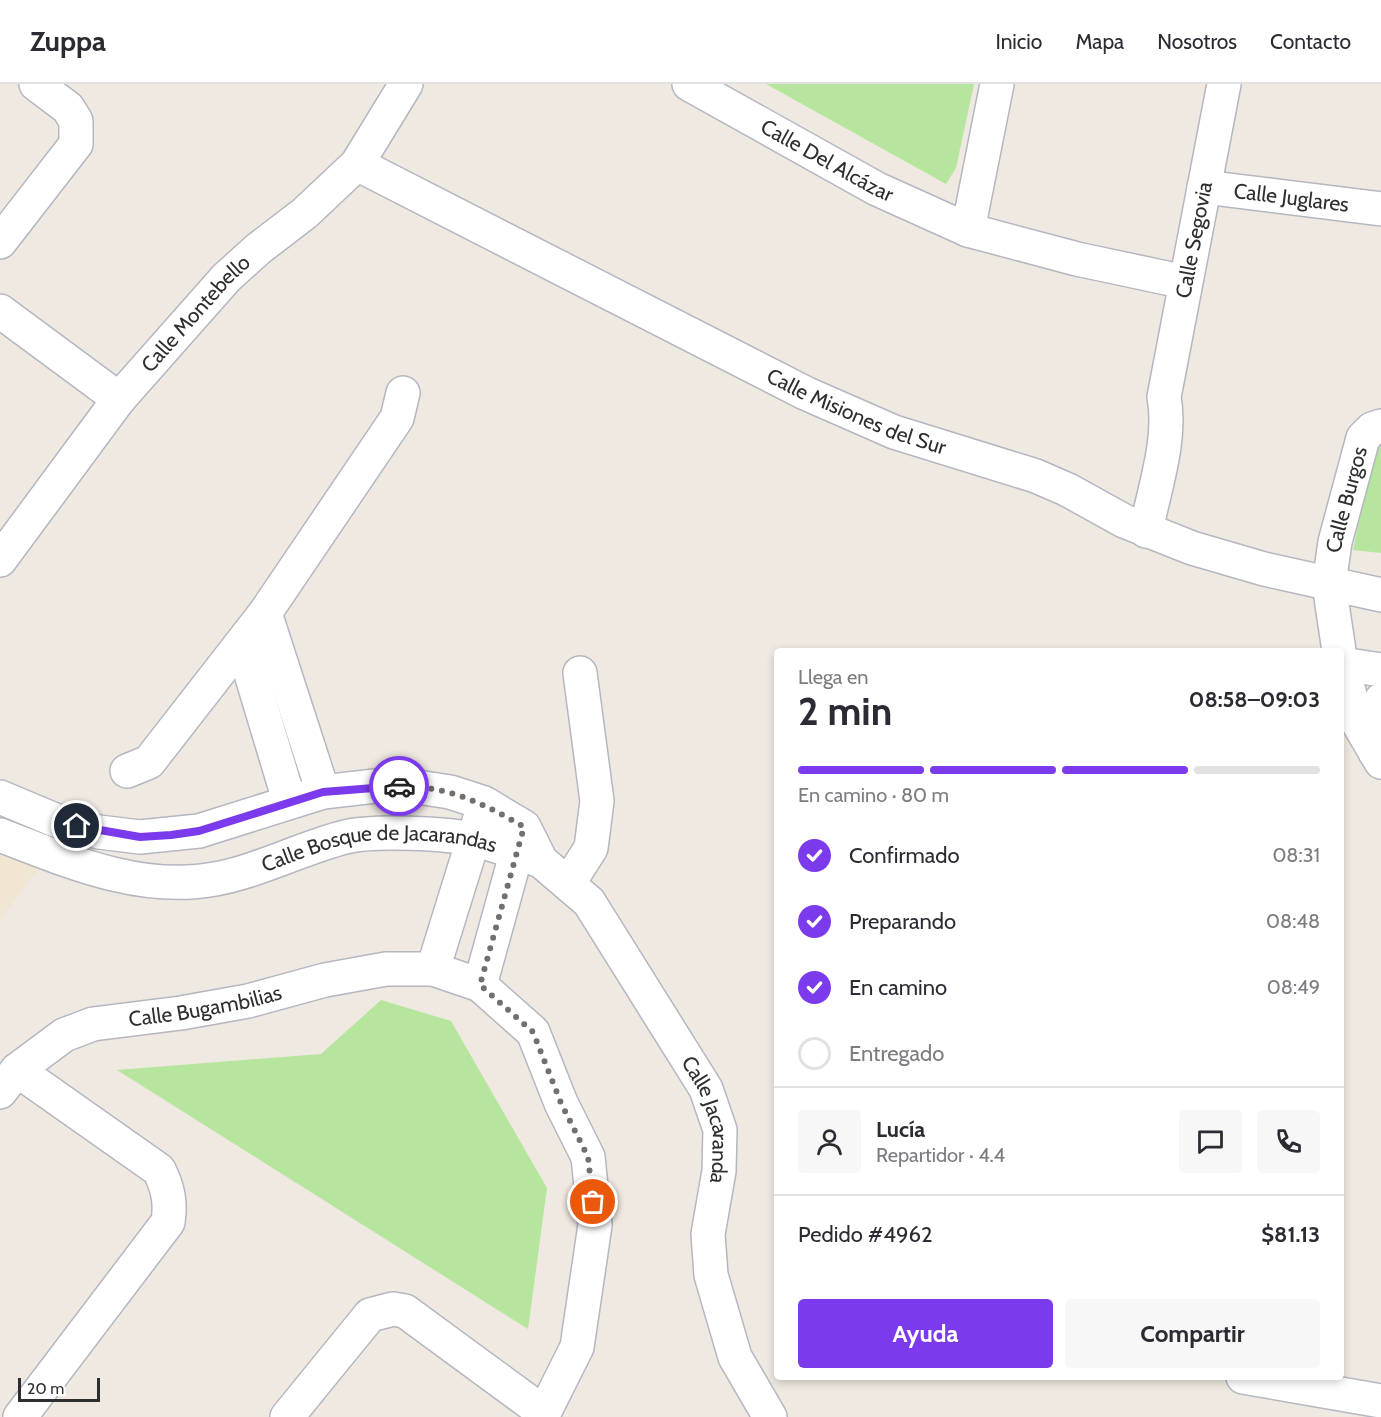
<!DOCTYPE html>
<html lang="es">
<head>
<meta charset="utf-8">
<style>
	body { margin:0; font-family:Cabin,sans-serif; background:#f7f7f7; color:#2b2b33; height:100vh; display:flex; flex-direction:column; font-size:22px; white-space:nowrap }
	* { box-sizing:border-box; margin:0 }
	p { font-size:20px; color:#7c7c81 }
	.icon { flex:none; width:33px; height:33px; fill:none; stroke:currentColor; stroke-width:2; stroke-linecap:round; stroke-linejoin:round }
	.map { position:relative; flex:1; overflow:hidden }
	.side { position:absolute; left:774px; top:564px; width:570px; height:732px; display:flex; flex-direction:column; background:#fff; border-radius:6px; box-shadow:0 3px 9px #0003 }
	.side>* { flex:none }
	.scale { position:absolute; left:18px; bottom:15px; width:82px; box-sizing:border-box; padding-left:6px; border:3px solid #2e2e2e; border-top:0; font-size:16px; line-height:21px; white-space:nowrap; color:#2e2e2e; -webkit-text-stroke:4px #fff; paint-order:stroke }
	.pin { position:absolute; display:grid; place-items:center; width:51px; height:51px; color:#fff; margin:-26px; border:3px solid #fff; border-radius:50%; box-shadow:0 2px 6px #0007 }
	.courier { position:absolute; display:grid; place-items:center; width:60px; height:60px; margin:-30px; border:4px solid #7c3aed; border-radius:50%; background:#fff; color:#222; box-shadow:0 2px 8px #0007 }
	.overview em { font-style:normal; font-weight:800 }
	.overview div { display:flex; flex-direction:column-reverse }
	.overview { display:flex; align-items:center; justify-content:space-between; height:102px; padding:0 24px }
	h1 { font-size:39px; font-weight:800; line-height:45px }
	.bar { display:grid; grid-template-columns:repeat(4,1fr); gap:9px 6px; align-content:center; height:72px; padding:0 24px }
	.bar i { height:8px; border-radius:4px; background:#e1e1e2 }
	.bar .active { background:#7c3aed }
	.bar p { grid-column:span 4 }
	.line { display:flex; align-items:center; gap:15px; padding:0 24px; border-top:2px solid #e1e1e2 }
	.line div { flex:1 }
	.round { display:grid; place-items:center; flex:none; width:63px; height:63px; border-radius:6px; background:#f7f7f7 }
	ol { padding:0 24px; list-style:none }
	li { display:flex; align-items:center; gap:18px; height:66px }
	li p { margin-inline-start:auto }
	li .icon { padding:6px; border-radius:50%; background:#7c3aed; color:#fff; stroke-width:4 }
	li:last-child { color:#7c7c81 }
	li i { width:33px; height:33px; border:3px solid #e1e1e2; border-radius:50% }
	.cta { display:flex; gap:12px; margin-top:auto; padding:12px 24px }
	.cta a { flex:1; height:69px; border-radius:6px; background:#7c3aed; color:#fff; font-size:24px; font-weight:800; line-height:69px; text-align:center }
	.cta a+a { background:#f7f7f7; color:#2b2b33 }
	header { display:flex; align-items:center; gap:36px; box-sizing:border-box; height:84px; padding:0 30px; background:#fff; border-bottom:2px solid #e1e1e2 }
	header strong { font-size:28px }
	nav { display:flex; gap:33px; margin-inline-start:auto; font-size:21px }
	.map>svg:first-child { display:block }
	.education { fill:#f0e6d1 }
	.green { fill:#b6e59e }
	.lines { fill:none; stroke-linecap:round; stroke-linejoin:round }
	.minor-casing { stroke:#b4b7c1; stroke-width:36 }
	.minor { stroke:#fff; stroke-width:33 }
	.done { stroke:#726f6d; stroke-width:6; stroke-dasharray:0 10.8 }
	.route { stroke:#7c3aed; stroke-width:8 }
	.labels { text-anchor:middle; stroke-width:4.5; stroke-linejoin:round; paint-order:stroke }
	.street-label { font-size:21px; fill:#2e2e2e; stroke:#fff }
</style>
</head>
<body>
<header>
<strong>Zuppa</strong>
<nav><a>Inicio</a><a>Mapa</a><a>Nosotros</a><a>Contacto</a></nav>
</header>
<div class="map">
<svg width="1381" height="1333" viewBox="0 0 1381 1333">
	<rect width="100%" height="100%" fill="#efe9e1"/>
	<path class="education" d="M0 765 41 781 0 836Z"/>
	<g class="green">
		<path d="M766 0H974L956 84 946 100Z"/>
		<path d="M1375 361H1381V469L1353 466Z"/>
		<path d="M381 916 451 937 547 1104 528 1245 117 986 321 970Z"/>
	</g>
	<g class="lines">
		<defs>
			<g id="minor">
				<path id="s1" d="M689 0 877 105 968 146 1077 175 1185 198"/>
				<path id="s2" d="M357 80 805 309 894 348 1036 392 1068 406 1124 437 1192 464 1264 485 1381 511"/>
				<path id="s3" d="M1204 103 1381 125"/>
				<path d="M968 146 997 0"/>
				<path d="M0 158 76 60V37L68 24 36 0"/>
				<path d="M0 227 119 315"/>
				<path id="s4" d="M1146 447C1154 405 1172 356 1164 313L1224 0"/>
				<path id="s5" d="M0 476 119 315 226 194 258 165 305 129 357 80 406 0"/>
				<path d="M265 529 323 708"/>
				<path d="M242 560 289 716"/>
				<path id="s6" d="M1339 567 1329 500 1335 458 1363 354 1372 345 1381 342"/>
				<path d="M1341 578 1357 637 1381 678"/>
				<path d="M1341 580 1381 586"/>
				<path d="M1375 668 1381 616"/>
				<path d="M127 687 149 678 265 529 397 334 403 309"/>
				<path id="s7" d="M0 713 55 736 99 748 140 753 199 747 323 708 375 702H411L450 708 484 719 524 743 541 777 589 818 706 1005 720 1046 719 1087 708 1150 711 1191 735 1273 770 1333"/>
				<path id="s8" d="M0 751C68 777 141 809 215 795 259 787 302 764 345 753 373 746 448 749 476 756 498 762 520 770 541 777"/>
				<path d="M568 800 591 764 597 717 580 589"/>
				<path d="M433 885 480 734"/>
				<path d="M480 901 522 749"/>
				<path d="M17 986 159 1086C168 1104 171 1118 168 1138L20 1333"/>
				<path id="s9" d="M0 1008 17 986 64 951 93 940 181 929 248 917 325 896 386 885H433L480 901 533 948 561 1019 588 1073 595 1141 577 1263 542 1333"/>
				<path d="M1243 1293 1381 1317"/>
				<path d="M287 1333 370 1231 393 1225 405 1227 544 1329"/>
			</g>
		</defs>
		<use href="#minor" class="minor-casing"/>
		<use href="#minor" class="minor"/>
	</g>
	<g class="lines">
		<path class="done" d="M399 702C448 702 483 719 524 743L480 901 533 948 561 1019 588 1073 593 1118"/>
		<path class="route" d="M77 742 140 753 171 751 199 747 323 708 399 702"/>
	</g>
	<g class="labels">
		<g class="street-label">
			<text dy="7" stroke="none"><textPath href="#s1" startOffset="158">Calle Del Alcázar</textPath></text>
			<text dy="7" stroke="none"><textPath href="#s3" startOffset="88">Calle Juglares</textPath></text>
			<text dy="7" stroke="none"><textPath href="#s4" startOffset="296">Calle Segovia</textPath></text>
			<text dy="7" stroke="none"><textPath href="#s5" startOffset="315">Calle Montebello</textPath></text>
			<text dy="7" stroke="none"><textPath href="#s2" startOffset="558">Calle Misiones del Sur</textPath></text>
			<text dy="7" stroke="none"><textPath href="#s6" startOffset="154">Calle Burgos</textPath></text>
			<text dy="7" stroke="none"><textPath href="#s8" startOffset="392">Calle Bosque de Jacarandas</textPath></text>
			<text dy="7" stroke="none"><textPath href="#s9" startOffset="231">Calle Bugambilias</textPath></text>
			<text dy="7" stroke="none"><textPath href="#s7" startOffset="898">Calle Jacaranda</textPath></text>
		</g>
	</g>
</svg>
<div class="scale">20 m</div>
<div class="pin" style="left:593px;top:1118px;background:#ea580c"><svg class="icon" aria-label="bag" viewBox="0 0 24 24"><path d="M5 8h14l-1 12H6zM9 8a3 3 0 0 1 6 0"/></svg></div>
<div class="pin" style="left:77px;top:742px;background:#1f2937"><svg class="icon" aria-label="home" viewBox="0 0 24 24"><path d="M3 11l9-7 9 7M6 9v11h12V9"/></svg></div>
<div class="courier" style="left:399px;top:702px"><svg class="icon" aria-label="car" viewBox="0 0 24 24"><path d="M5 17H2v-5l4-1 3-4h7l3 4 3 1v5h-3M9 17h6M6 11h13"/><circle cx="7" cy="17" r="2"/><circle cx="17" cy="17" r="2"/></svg></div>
<section class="side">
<div class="overview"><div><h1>2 min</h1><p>Llega en</p></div><em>08:58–09:03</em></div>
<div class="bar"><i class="active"></i><i class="active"></i><i class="active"></i><i></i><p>En camino · 80 m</p></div>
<ol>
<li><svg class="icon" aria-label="check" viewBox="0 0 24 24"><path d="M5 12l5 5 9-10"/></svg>Confirmado<p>08:31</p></li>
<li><svg class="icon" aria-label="check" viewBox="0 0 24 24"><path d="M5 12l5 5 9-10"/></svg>Preparando<p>08:48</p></li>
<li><svg class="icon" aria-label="check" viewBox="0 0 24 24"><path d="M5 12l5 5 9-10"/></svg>En camino<p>08:49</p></li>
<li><i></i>Entregado</li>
</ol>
<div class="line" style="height:108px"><a class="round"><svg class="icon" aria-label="person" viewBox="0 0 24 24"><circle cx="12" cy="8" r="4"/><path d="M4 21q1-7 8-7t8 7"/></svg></a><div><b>Lucía</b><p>Repartidor · 4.4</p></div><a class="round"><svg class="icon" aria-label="chat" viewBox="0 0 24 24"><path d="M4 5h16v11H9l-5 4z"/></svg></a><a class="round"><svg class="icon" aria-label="phone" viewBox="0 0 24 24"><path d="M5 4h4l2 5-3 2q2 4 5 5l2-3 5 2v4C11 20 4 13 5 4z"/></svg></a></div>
<div class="line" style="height:78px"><div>Pedido #4962</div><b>$81.13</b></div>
<div class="cta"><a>Ayuda</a><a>Compartir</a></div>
</section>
</div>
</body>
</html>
